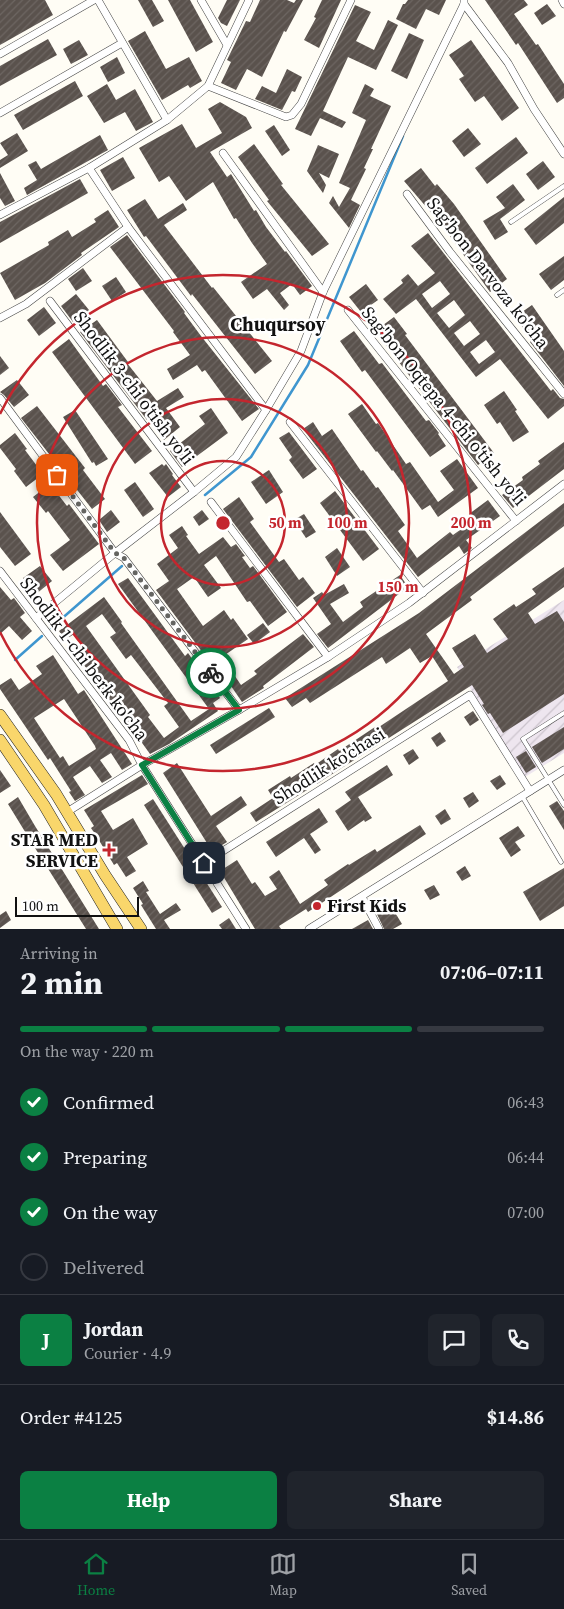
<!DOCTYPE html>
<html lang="en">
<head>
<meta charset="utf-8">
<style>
	body { margin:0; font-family:"Source Serif 4",serif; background:#20242c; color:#f1f3f6; height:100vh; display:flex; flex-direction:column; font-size:19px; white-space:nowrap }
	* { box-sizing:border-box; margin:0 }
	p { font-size:16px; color:#9ea1a6 }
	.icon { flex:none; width:28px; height:28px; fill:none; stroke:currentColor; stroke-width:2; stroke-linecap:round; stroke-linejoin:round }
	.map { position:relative; height:929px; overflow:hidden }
	.drawer { display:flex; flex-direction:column; background:#171b24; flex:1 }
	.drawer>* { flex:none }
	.scale { position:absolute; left:15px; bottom:12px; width:124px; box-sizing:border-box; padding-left:5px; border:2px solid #111; border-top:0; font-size:14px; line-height:18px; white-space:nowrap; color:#111; -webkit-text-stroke:4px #fff; paint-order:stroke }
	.pin { position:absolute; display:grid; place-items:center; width:42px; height:42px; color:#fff; margin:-21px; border-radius:10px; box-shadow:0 2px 8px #0006 }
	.courier { position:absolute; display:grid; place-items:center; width:50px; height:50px; margin:-25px; border:4px solid #0b8043; border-radius:50%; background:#fff; color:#222; box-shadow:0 1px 6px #0007 }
	.head em { font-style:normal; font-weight:700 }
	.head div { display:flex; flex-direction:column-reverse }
	.head { display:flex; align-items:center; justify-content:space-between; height:85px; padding:0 20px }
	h1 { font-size:32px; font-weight:700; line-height:38px }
	.bar { display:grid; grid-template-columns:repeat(4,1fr); gap:8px 5px; align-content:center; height:60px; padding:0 20px }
	.bar i { height:6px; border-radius:4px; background:#363941 }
	.bar .active { background:#0b8043 }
	.bar p { grid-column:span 4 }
	.line { display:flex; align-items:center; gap:12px; padding:0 20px; border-top:1px solid #363941 }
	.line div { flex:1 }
	.round { display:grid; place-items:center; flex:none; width:52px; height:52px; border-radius:8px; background:#20242c }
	ol { padding:0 20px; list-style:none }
	li { display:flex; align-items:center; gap:15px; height:55px }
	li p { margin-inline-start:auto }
	li .icon { padding:5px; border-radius:50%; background:#0b8043; color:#fff; stroke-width:4 }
	li:last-child { color:#9ea1a6 }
	li i { width:28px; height:28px; border:2px solid #363941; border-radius:50% }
	.cta { display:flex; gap:10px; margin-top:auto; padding:10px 20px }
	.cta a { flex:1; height:58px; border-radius:8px; background:#0b8043; color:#fff; font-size:20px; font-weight:700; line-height:58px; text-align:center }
	.cta a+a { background:#20242c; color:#f1f3f6 }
	.menu { display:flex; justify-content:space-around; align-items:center; height:70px; border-top:1px solid #363941; background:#171b24; font-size:14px; color:#9ea1a6 }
	.menu a { display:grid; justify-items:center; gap:2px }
	.menu .active { color:#0b8043 }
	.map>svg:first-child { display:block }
	.industrial { fill:url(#industrial-furrows) }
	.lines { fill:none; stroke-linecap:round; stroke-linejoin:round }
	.stream { stroke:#3f96cf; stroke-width:2.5 }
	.building { fill:url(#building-hatch); fill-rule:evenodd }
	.lane-casing { stroke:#444; stroke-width:5 }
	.street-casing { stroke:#444; stroke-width:8 }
	.primary-casing { stroke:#222; stroke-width:12 }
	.lane { stroke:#fff; stroke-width:4 }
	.street { stroke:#fff; stroke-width:7 }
	.primary { stroke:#f9d66b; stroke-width:11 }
	.done { stroke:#646461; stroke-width:5; stroke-dasharray:0 9 }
	.route { stroke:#0b8043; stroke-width:6 }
	.ring { fill:none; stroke:#c4262e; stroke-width:2.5 }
	.poi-dot { fill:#c4262e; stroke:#fff; stroke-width:2 }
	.labels { text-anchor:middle; stroke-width:5; stroke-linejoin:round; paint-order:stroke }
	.street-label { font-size:18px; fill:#111; stroke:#fff }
	.poi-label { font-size:18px; font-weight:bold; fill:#111; stroke:#fff; text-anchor:end }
	.neighbourhood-label { font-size:19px; font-weight:bold; fill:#111; stroke:#fff }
	.centre { fill:#c4262e; stroke:#fff; stroke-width:2.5 }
	.ring-label { font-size:15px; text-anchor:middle; font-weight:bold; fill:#c4262e; stroke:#fff; stroke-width:5; stroke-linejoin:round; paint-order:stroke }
</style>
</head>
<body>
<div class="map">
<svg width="564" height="929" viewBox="0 0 564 929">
	<defs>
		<pattern id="industrial-furrows" width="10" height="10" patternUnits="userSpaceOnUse" patternTransform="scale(1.25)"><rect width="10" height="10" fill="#eee6ef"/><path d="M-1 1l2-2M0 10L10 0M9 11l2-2" fill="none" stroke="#cbc4cc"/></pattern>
		<pattern id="building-hatch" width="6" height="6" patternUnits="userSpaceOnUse" patternTransform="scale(1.25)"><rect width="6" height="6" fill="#5a524d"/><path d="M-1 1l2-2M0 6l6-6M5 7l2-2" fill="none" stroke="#6d6662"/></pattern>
	</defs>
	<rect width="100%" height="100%" fill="#fffdf5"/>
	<path class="industrial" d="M564 600V753L525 777 457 667Z"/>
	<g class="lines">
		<g class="stream">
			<path d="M205 495 251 457 308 365 403 136"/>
			<path d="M51 628 122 566"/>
			<path d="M15 660 42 636"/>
		</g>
	</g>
	<g class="building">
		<path d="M0 0H45L53 15 0 45Z"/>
		<path d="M138 0H152L164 21 153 27Z"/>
		<path d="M168 0H190L213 42 196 52Z"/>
		<path d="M227 0H240L227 26 221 23 218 18Z"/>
		<path d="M260 0H287L294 3 296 0H303L286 32 284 31 262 77 247 69 236 90 221 83 231 62 227 60 246 21 250 22Z"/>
		<path d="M322 0H341L319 48 304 40 316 18 314 17Z"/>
		<path d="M408 0H446L439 15 426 9 416 29 396 19 403 4H405Z"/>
		<path d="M485 0H524L528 5 514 14 536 45 538 44 564 84V98L557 103 518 43 516 45Z"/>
		<path d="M547 4 556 16 542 25 534 13Z"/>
		<path d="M355 5 371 12 356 41 374 50 388 20 398 25 376 70 348 57 323 111 346 122 342 128 320 118 311 136 295 129Z"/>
		<path d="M145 31 166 69 189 57 202 81 190 88 188 85 162 100 128 41Z"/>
		<path d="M409 33 424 40 407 79 391 71Z"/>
		<path d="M48 39 57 55 0 86V66Z"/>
		<path d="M79 40 88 55 71 64 63 49Z"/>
		<path d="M471 40 519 108 502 121 484 96 475 102 459 79 464 76 449 55Z"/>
		<path d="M117 57 125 73 108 82 100 67Z"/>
		<path d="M287 69 302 77 295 92 292 91 282 110 255 99 262 86 276 93Z"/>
		<path d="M75 81 83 96 23 130 14 115Z"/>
		<path d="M107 84 116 100 135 89 153 122 136 131 125 112 104 123 87 96Z"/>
		<path d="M365 84 374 89 370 96 391 106 371 149H373L364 168 366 169 351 200 360 205 349 228 329 203 333 196 339 207 350 188 339 183 366 120 352 113Z"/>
		<path d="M220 102 246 117 252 128 210 152 227 177 231 174 254 211 256 210 266 227 285 252 286 251 312 286 300 295 292 284 280 293 289 305 284 310 267 289 253 299 241 282 267 264 252 243 236 218 234 219 213 182 186 201 169 176 159 182 139 148 182 124 196 148 222 133 208 109Z"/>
		<path d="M274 125 290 150 282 156 265 131Z"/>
		<path d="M468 128 481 144 464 157 452 141Z"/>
		<path d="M17 133 28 151 0 168V160L8 155 0 143Z"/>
		<path d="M100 135 108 150 27 195 24 188 37 180 28 165 36 161 41 169Z"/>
		<path d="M516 137 528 153 487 184 475 168Z"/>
		<path d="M254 144 283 184 281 185 329 244 312 256 267 201 269 200 238 157Z"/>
		<path d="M318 145 339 154 329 178 319 173 326 185 323 193 307 171Z"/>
		<path d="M123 157 135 178 112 191 100 170Z"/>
		<path d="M543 161 555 177 538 190 526 174Z"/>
		<path d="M421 168 435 186 437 184 454 204 507 279 490 292 435 215 434 216 404 181Z"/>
		<path d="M0 173 15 201 5 206 0 198Z"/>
		<path d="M80 179 88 193 0 243V222Z"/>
		<path d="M513 184 525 200 500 219 508 232 495 240 483 221 505 208 496 197Z"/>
		<path d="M564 197V223L536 245 524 229Z"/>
		<path d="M145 199 158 219 183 203 187 210 164 225 212 288 213 287 272 361 255 374 192 294 191 296 146 236 144 237 127 210Z"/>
		<path d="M108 210 119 227 81 253 82 255 45 283 15 300 0 273 49 245 48 242 68 230 72 237 96 222 94 219Z"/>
		<path d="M428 233 551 391 553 389 560 398 564 399V406L548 419 500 359 476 377 416 299 396 314 383 299 403 283 401 280 408 274 418 286 435 273 411 246ZM440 281 450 294 432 308 422 294ZM454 300 465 315 449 328 437 313ZM470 321 480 334 464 346 454 333ZM486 340 495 352 479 364 470 352Z"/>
		<path d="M127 235 185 312 184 313 201 336 259 409 242 421 205 370 202 372 197 365 173 380 167 369 190 355 173 332 174 331 110 247Z"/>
		<path d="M564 256V280L551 290 539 274Z"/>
		<path d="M83 268 92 281 76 291 68 279Z"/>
		<path d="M116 277 126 292 112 301 102 286Z"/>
		<path d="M366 284 378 300 361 312 349 297Z"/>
		<path d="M76 294 89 310 73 322 61 306Z"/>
		<path d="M532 305 564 351V386L530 342 532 340 515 317Z"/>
		<path d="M44 307 56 323 39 336 27 320Z"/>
		<path d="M394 317 407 334 405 335 494 453 478 465 375 331Z"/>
		<path d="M97 320 128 362 127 363 157 401 178 388 184 397 166 408 180 427 164 440 148 419 147 420 80 332Z"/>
		<path d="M354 331 379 364 382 363 426 421 429 420 439 433 438 434 446 446 430 457 365 370 362 372 340 341Z"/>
		<path d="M69 339 103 386 106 384 122 405 118 407 152 451 135 464 52 352Z"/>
		<path d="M0 356 9 368 0 375Z"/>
		<path d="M17 380 29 395 14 407 4 395 0 392Z"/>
		<path d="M504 391 517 410 515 411 529 432 513 442 500 422 497 424 484 405Z"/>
		<path d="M362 404 376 424 378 423 406 464 410 462 438 502 454 490 440 471 457 459 478 488 438 517 430 505 422 510 393 470 392 471 377 451 376 452 348 414Z"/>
		<path d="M37 406 85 468 83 470 105 499 92 509 21 418Z"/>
		<path d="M211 408 228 433 182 467 170 451 205 424 199 416Z"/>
		<path d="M75 410 108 459 96 466 94 462 92 463 63 417Z"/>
		<path d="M313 422 322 436 332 429 361 471 363 470 376 488 378 487 405 525 398 531 417 558 450 532 453 535 474 520 469 514 488 500 500 516 466 540 472 548 464 554 459 546 418 577 303 429Z"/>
		<path d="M289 432 317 469 303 479 289 460 292 457 279 438Z"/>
		<path d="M15 433 27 449 25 450 43 474 26 487 14 471 16 469 0 448V445Z"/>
		<path d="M564 442V469L513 508 502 495 523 480 522 477 540 464 538 461Z"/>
		<path d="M162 464 164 466 166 464 173 474 172 475 181 487 168 497 149 473Z"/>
		<path d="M269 470 283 492 266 504 251 482Z"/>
		<path d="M135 482 154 509 143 517 124 490Z"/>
		<path d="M50 484 67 506 69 504 99 544 63 571 50 555 70 540 48 511 46 513 33 497Z"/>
		<path d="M335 491 379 549 363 561 320 503Z"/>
		<path d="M239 497 254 519 250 522 279 562 284 559 299 580 303 577 315 593 297 607 223 509Z"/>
		<path d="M564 503V526L470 597 472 600 426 634 454 674 464 667 452 648 475 634 487 653 508 639 493 619 514 604 516 607 536 594 532 589 564 567V587L528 613 535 624 557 611 564 622V694L503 733 490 713 488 714 482 705 484 704 472 685 326 778 317 784 315 781 305 788 307 790 256 822 250 813 273 798 268 790 290 776 291 778 314 763 315 765 338 749 339 751 378 725 379 727 448 681 432 656 420 663 410 648 386 664 382 657 310 703 306 698 292 707 285 698 419 613Z"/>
		<path d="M111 510 120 522 107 532 99 520Z"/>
		<path d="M202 510 209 519 199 526 193 517Z"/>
		<path d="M0 512 31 554 15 566 0 547Z"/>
		<path d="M304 514 316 532 306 538 294 520Z"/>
		<path d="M182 526 188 535 186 536 199 554 223 537 231 547 236 544 245 556 242 557 250 568 253 566 287 612 268 626 250 601 247 602 216 556 204 565 221 588 208 597 194 577 177 589 203 626 224 610 231 620 233 618 248 639 222 657 241 685 257 674 254 671 303 634 314 647 263 686 264 688 242 702 231 686 229 688 156 590 169 581 157 564 178 548 169 535Z"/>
		<path d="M337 548 350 567 337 576 325 557Z"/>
		<path d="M40 566 52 581 36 594 23 578Z"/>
		<path d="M400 575 408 587 328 648 317 634 331 624 313 598 322 592 324 595 344 584 349 593 330 604 343 622 363 607 360 602Z"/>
		<path d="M128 578 185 656 188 653 220 698 213 703 218 711 169 744 150 754 122 715 121 716 73 650 81 645 74 634 65 640 59 631 104 597 122 622 121 623 191 721 209 709 118 584ZM102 614 116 633 110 637 126 659 131 655 168 703 164 706 179 727 164 738 148 717 150 715 86 626Z"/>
		<path d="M0 587 11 600 14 598 25 613 20 617 32 631 22 640 9 626 0 634Z"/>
		<path d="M263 623 270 632 254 644 247 635Z"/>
		<path d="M53 655 78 694 84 690 132 764 122 770 111 753 100 760 112 777 102 783 90 766 73 777 85 795 75 801 69 792 71 791 50 758 48 760 0 689V685L11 678 19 690 42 674 36 666ZM64 699 95 746 96 749 69 766 63 756 60 758 34 718Z"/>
		<path d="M269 708 275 717 216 754 210 745Z"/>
		<path d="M473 711 479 720 470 726 464 717Z"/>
		<path d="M564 727V749L542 763 532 747Z"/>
		<path d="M440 732 446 741 437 747 431 738Z"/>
		<path d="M413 749 419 758 409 765 403 755Z"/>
		<path d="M526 751 536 767 526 773 516 757Z"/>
		<path d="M177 763 211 816 241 796 247 805 216 826 227 842 212 851 163 773Z"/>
		<path d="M387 765 393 775 358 797 372 818 365 822 364 820 348 831 335 811 351 800 345 792Z"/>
		<path d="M0 770 11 786 0 793Z"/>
		<path d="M142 775 148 784 101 811 113 830 133 818 148 844 127 857 136 871 126 877 117 863 114 865 97 837 91 828 94 826 84 810Z"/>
		<path d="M500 775 506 784 497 790 490 781Z"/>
		<path d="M473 792 479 801 469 808 463 798Z"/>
		<path d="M18 797 35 826 99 929H86L35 848 8 804Z"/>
		<path d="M153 799 222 907 212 913 144 805Z"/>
		<path d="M557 801 564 811V830L549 806Z"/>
		<path d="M319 808 328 822 310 834 321 850 315 854 304 838 276 857 266 842Z"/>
		<path d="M445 809 451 819 441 825 435 816Z"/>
		<path d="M420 825 426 834 308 912 306 909 279 926 281 929H255L220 871 237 860 252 884 255 882 265 896 277 889 269 877 279 870 300 904 328 885 324 880 348 864 349 865 375 849 377 852Z"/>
		<path d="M518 826 525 836 515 842 521 850 511 857 499 838Z"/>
		<path d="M465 866 471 876 462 881 456 872Z"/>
		<path d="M564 868V906L540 921 523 892Z"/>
		<path d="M143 881 149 891 146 892 160 914 176 903 181 910 164 920 170 929H156L141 905 143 904 133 888Z"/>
		<path d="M434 885 440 895 430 900 424 890Z"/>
		<path d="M391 906 402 924 393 929H384L377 914Z"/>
		<path d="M6 911 11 920 0 928V915Z"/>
		<path d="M229 918 236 929H222L219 925Z"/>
		<path d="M368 920 373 929H352Z"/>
	</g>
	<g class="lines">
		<defs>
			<g id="lane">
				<path d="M511 222 564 186"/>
				<path d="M557 295 564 290"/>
				<path d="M564 713 523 739 564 805"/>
				<path d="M522 796 561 862"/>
			</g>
			<g id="street">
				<path d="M98 0 167 120"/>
				<path d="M201 0 227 45"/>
				<path d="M562 0 564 4"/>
				<path d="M464 4 508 63 534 109 564 154"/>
				<path d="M0 54 94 0"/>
				<path d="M208 86 286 117 292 115 301 104 351 0"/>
				<path d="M0 113 122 43"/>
				<path d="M223 153 323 292"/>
				<path d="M89 168 128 227 266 410"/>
				<path d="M407 194 450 252 564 394"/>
				<path d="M0 215 89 168 167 120 208 86 249 0"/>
				<path d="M50 301 194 492"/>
				<path d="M348 310 516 521"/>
				<path d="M0 318 26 304 128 227"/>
				<path d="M0 398 115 553 124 558 239 710"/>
				<path d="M290 422 423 593"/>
				<path d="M211 502 328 657"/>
				<path d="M0 571 129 740 142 765 246 929"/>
				<path d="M36 618 115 553 194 492 236 457 266 410 301 351 323 292 464 4V0"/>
				<path d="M67 812 142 765 239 710 328 657 409 603 564 484"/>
				<path d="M204 863 470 695 530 791"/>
				<path d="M362 897 379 929"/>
				<path d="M309 929 564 770"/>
			</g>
			<g id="primary">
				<path d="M0 715 56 794 105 875 141 929"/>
				<path d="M0 740 44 805 117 929"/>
			</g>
		</defs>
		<use href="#lane" class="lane-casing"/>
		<use href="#street" class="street-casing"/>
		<use href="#primary" class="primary-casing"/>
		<use href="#lane" class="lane"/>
		<use href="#street" class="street"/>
		<use href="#primary" class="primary"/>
	</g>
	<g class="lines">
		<path class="done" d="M57 475 115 553 124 558 211 673"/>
		<path class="route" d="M204 863 142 765 239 710 211 673"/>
	</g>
	<g class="ring">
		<circle cx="223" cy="523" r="62"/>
		<circle cx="223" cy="523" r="124"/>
		<circle cx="223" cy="523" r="186"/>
		<path d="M0 414A248 248 0 1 1 0 632"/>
	</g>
	<g class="poi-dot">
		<path d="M106.5 842.5h5v5h5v5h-5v5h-5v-5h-5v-5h5z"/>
		<circle cx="317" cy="906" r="5"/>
	</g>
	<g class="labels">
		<g class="street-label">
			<text transform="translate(488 273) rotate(52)" y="6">Sag'bon Darvoza ko'cha</text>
			<text transform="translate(134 388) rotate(53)" y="6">Shodlik 3-chi o'tish yo'li</text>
			<text transform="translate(444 406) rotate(51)" y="6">Sag'bon Oqtepa 4-chi o'tish yo'li</text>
			<text transform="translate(84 659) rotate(53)" y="6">Shodlik 1-chi berk ko'cha</text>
			<text transform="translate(329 766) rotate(-32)" y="6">Shodlik ko'chasi</text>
		</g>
		<g class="poi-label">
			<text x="98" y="846">STAR MED<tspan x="98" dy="21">SERVICE</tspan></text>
			<text x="327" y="912" text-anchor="start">First Kids</text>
		</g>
		<g class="neighbourhood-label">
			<text x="278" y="331">Chuqursoy</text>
		</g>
	</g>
	<circle cx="223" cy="523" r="8" class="centre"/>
	<g class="ring-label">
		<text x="285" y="528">50 m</text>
		<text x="347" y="528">100 m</text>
		<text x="471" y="528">200 m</text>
		<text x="398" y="592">150 m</text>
	</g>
</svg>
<div class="scale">100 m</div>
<div class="pin" style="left:57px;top:475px;background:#ea580c"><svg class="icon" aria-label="bag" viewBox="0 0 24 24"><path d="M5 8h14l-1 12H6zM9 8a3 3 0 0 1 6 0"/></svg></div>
<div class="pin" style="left:204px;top:863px;background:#1f2937"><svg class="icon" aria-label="home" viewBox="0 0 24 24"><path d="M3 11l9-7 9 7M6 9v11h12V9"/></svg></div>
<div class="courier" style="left:211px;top:673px"><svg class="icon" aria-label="bike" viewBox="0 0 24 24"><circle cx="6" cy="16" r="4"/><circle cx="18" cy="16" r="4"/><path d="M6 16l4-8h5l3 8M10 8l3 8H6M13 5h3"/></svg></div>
</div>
<section class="drawer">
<div class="head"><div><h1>2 min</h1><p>Arriving in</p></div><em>07:06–07:11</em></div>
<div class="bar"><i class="active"></i><i class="active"></i><i class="active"></i><i></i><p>On the way · 220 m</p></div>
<ol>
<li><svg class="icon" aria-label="check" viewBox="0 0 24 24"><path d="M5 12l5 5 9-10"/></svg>Confirmed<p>06:43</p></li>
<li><svg class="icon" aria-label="check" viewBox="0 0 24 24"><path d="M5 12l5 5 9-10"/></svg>Preparing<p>06:44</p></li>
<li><svg class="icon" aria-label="check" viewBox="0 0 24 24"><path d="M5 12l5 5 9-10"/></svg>On the way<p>07:00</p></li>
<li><i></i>Delivered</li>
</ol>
<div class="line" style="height:90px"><b class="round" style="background:#0b8043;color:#fff">J</b><div><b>Jordan</b><p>Courier · 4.9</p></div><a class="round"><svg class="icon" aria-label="chat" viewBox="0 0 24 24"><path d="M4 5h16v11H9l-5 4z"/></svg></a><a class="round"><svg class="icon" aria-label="phone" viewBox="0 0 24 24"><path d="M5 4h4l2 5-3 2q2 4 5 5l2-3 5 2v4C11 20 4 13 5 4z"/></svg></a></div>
<div class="line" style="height:65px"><div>Order #4125</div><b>$14.86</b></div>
<div class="cta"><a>Help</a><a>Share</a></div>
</section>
<nav class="menu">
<a class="active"><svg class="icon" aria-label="home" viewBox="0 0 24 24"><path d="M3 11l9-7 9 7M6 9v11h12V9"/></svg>Home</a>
<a><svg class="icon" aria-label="map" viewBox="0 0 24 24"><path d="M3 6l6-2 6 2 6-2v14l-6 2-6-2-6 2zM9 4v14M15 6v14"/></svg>Map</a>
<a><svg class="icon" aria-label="saved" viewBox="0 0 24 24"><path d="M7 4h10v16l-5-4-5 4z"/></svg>Saved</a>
</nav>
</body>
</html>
